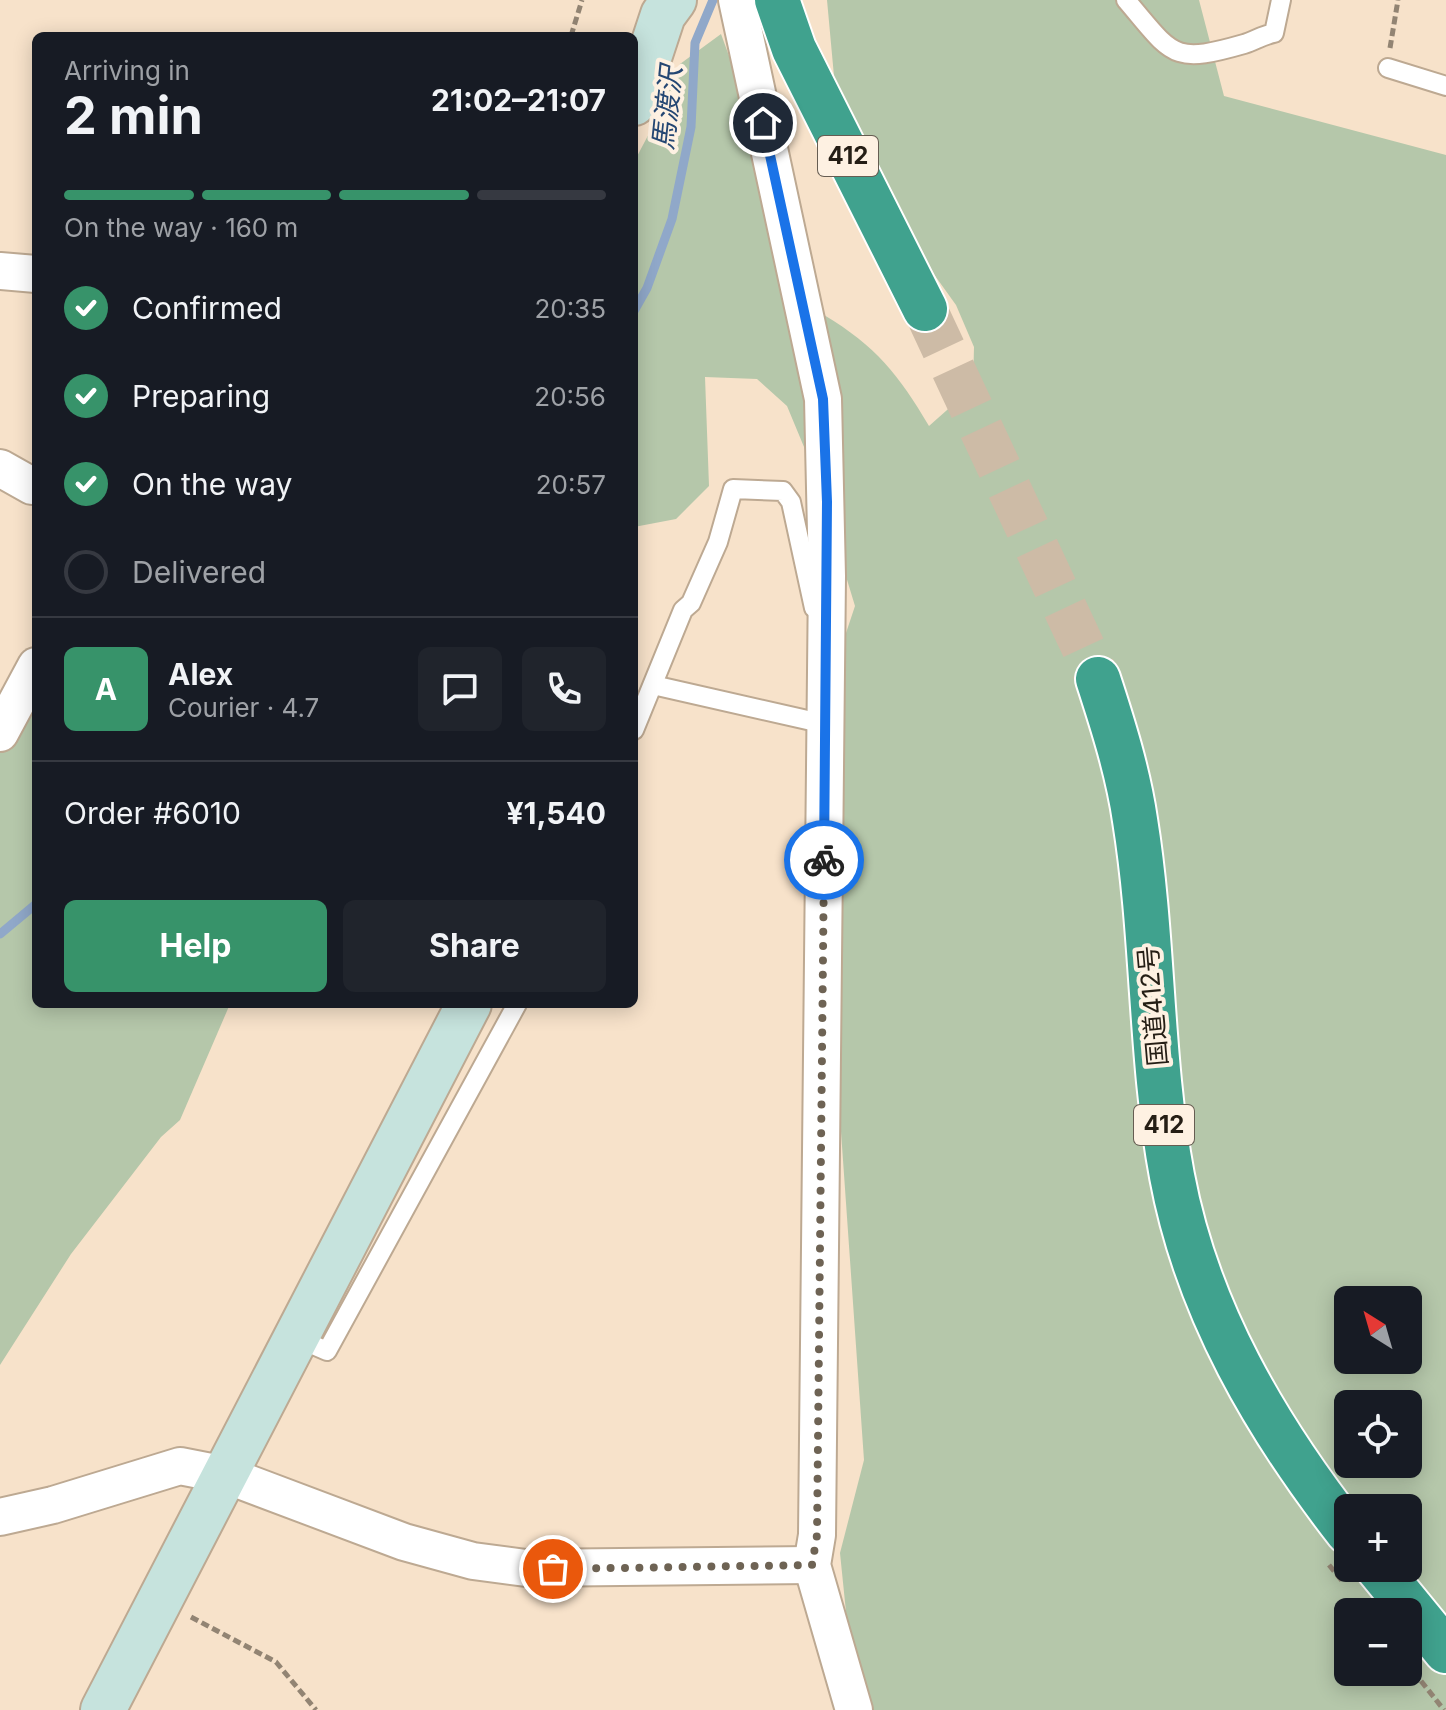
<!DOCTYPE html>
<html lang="en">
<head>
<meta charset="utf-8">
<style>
	body { margin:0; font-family:Inter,"Noto Sans JP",sans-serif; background:#20242c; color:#f1f3f6; height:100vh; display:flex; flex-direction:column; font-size:30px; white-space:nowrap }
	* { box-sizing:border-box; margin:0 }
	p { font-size:26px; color:#9ea1a6 }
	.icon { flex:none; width:44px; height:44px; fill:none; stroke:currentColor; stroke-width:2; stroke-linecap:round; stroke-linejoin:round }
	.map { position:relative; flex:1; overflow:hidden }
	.sheet { position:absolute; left:32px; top:32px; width:606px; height:976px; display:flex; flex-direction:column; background:#171b24; border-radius:12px; box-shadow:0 4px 20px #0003 }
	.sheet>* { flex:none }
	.needle { width:52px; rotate:323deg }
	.tools { position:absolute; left:1334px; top:1286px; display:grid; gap:16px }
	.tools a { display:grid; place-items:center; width:88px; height:88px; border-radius:12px; background:#171b24; box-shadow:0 4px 20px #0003; font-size:40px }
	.pin { position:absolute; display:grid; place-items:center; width:68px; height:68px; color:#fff; margin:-34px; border:4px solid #fff; border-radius:50%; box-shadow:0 2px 8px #0007 }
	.courier { position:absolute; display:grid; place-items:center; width:80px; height:80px; margin:-40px; border:6px solid #1a73e8; border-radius:50%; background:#fff; color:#222; box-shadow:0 2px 10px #0007 }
	.overview em { font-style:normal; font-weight:700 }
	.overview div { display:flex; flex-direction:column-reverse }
	.overview { display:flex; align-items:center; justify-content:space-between; height:136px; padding:0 32px }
	h1 { font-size:52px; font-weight:700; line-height:60px }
	.bar { display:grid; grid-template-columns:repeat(4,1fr); gap:12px 8px; align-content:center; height:96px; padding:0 32px }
	.bar i { height:10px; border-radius:6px; background:#363941 }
	.bar .active { background:#37936a }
	.bar p { grid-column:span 4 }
	.line { display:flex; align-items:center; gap:20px; padding:0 32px; border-top:2px solid #363941 }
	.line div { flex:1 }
	.round { display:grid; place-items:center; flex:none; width:84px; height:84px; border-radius:12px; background:#20242c }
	ol { padding:0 32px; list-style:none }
	li { display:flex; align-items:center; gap:24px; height:88px }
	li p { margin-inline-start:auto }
	li .icon { padding:8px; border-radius:50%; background:#37936a; color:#fff; stroke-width:4 }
	li:last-child { color:#9ea1a6 }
	li i { width:44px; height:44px; border:4px solid #363941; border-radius:50% }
	.button { display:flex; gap:16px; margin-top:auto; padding:16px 32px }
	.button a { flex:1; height:92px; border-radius:12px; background:#37936a; color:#fff; font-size:32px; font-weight:700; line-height:92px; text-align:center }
	.button a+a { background:#20242c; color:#f1f3f6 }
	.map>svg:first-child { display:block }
	.green { fill:#b5c7aa; fill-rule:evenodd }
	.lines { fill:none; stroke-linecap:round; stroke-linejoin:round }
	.stream { stroke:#90a8c9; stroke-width:9 }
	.highway-tunnel { stroke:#cdbba6; stroke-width:44; stroke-dasharray:44 22; stroke-linecap:butt }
	.lane-casing { stroke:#bda992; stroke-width:22 }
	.street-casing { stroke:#bda992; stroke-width:40 }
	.secondary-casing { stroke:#bda992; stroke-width:48 }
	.highway-casing { stroke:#fff; stroke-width:48 }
	.path { stroke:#928473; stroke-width:5; stroke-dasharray:8 4; stroke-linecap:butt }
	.lane { stroke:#fff; stroke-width:18 }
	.street { stroke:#fff; stroke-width:36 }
	.secondary { stroke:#c6e3dd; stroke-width:44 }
	.highway { stroke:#40a28e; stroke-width:44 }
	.done { stroke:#6e6354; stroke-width:8; stroke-dasharray:0 14.4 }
	.route { stroke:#1a73e8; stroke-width:10 }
	.labels { text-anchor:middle; stroke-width:8; stroke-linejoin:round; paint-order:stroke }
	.shield { fill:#fef1e2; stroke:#665d52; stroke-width:2 }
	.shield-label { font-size:24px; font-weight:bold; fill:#251e15 }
	.street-label { font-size:26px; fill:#251e15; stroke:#fef1e2 }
	.water-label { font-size:28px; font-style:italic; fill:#254773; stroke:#fef1e2 }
</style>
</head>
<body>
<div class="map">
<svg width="1446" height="1710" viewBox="0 0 1446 1710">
	<rect width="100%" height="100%" fill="#f7e2ca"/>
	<g class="green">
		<path d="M827 0H1199L1224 96 1446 155V1710H856L840 1553 864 1460 818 803 817 720 855 606 814 471 787 406 757 379 705 377 709 486 676 519 634 527V162L662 109 680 64 721 34 824 315C876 346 899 375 929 426L973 387 974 347 956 305 895 220 836 98ZM1348 1300H1408V1360H1348ZM1348 1404H1408V1464H1348ZM1348 1508H1408V1568H1348ZM1348 1612H1408V1672H1348Z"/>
		<path d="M36 648V1004H230L180 1120 161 1137 71 1254 0 1365V704L21 656Z"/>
	</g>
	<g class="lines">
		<g class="stream">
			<path d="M634 311 647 288 672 219 691 127 695 43 713 0"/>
			<path d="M0 934 36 904"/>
		</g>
		<path class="highway-tunnel" d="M925 309 1098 679"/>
		<defs>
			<g id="lane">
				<path d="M1126 0C1173 55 1171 65 1244 44 1254 41 1263 35 1274 33L1281 0"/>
				<path d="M1388 68 1446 86"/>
				<path d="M653 685 825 724"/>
				<path d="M634 730 683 610 691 603 718 542 733 489 783 491 791 502 814 608"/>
				<path d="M297 1338 327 1351 517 1004"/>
			</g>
			<g id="street">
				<path d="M737 0 823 399 827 576 817 1535 812 1565 854 1710"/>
				<path d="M0 271 36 274"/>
				<path d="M0 468 32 486"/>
				<path d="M0 733 36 666"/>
				<path d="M0 1517 53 1505 180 1466 226 1475 404 1542 473 1561 526 1568 812 1565"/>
			</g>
			<g id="secondary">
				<path d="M634 103 663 15 674 0"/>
				<path d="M103 1710 469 1004"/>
			</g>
			<g id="highway">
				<path d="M777 0 794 49 925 309"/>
				<path d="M1098 679C1113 725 1128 772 1135 820 1154 938 1150 1059 1172 1176 1197 1310 1266 1427 1348 1532"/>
				<path d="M1378 1568 1446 1651"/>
			</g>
		</defs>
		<use href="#lane" class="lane-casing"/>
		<use href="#street" class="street-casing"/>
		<use href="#secondary" class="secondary-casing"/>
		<use href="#highway" class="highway-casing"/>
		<g class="path">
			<path d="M571 36 582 0"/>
			<path d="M1390 48 1398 0"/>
			<path d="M1329 1565 1343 1582"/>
			<path d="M191 1617 276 1662 316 1710"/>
			<path d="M1421 1681 1444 1710"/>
		</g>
		<use href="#lane" class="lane"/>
		<use href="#street" class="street"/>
		<use href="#secondary" class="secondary"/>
		<use href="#highway" class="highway"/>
	</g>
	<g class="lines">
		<path class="done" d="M553 1569 812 1565 817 1535 824 860"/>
		<path class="route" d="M763 123 823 399 827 502 824 860"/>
	</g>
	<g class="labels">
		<g class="shield">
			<rect x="818" y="136" width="60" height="40" rx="6"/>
			<rect x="1134" y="1105" width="60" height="40" rx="6"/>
		</g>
		<g class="shield-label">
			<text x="848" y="164">412</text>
			<text x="1164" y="1133">412</text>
		</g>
		<g class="street-label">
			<text transform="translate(1153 1006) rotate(-95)" y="9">国道412号</text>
		</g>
		<g class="water-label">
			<text transform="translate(667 108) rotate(-84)" y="10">馬渡沢</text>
		</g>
	</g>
</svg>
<div class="tools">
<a><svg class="needle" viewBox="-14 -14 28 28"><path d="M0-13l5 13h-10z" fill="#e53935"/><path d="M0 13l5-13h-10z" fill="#9ea1a6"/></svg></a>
<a><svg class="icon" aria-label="locate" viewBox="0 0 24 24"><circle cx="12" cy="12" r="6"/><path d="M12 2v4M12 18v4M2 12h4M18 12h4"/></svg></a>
<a>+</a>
<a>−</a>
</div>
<div class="pin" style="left:553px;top:1569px;background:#ea580c"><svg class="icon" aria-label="bag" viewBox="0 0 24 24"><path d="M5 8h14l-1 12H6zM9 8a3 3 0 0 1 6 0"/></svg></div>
<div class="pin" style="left:763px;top:123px;background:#1f2937"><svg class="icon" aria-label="home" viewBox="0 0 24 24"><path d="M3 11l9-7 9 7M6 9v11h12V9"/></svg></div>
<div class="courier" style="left:824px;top:860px"><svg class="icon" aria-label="bike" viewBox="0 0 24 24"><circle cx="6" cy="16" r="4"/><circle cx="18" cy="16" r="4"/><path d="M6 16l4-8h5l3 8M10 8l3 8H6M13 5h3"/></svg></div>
<section class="sheet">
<div class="overview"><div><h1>2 min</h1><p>Arriving in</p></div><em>21:02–21:07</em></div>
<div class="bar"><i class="active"></i><i class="active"></i><i class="active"></i><i></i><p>On the way · 160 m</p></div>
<ol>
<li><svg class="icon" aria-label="check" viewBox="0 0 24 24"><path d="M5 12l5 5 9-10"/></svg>Confirmed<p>20:35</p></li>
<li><svg class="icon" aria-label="check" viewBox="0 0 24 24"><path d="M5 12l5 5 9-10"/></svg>Preparing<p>20:56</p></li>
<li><svg class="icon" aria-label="check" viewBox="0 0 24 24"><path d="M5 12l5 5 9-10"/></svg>On the way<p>20:57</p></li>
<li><i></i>Delivered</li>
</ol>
<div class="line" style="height:144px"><b class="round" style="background:#37936a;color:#fff">A</b><div><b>Alex</b><p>Courier · 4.7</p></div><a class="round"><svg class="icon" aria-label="chat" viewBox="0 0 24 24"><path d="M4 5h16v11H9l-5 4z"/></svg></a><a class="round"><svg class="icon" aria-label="phone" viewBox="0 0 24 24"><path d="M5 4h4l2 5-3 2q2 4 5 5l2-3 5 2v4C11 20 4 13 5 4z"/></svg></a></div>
<div class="line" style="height:104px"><div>Order #6010</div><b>¥1,540</b></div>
<div class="button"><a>Help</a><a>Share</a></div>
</section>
</div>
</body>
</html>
